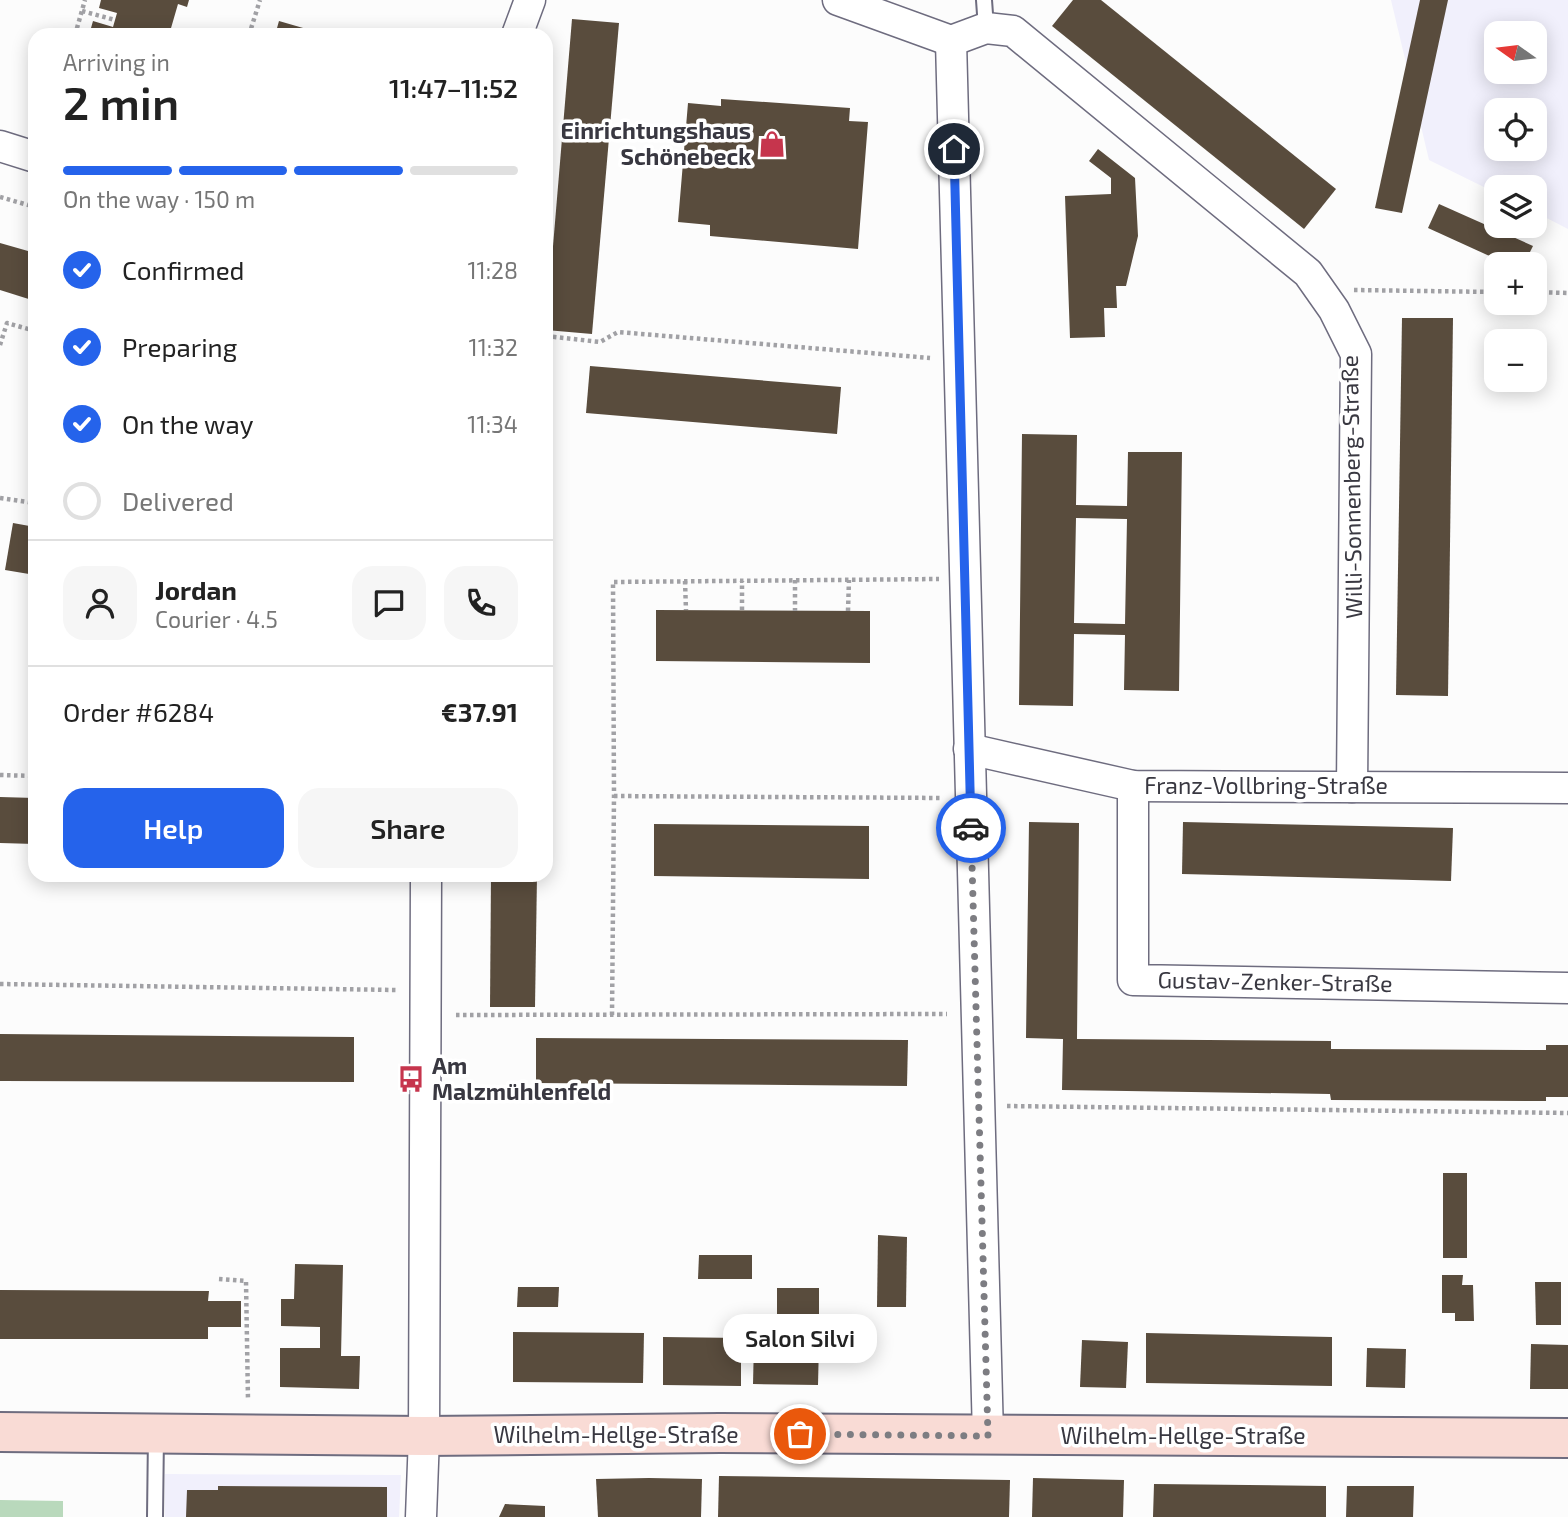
<!DOCTYPE html>
<html lang="en">
<head>
<meta charset="utf-8">
<style>
	body { margin:0; font-family:"Exo 2",sans-serif; background:#f6f6f6; color:#222; height:100vh; display:flex; flex-direction:column; font-size:26px; white-space:nowrap }
	* { box-sizing:border-box; margin:0 }
	p { font-size:23px; color:#767676 }
	.icon { flex:none; width:38px; height:38px; fill:none; stroke:currentColor; stroke-width:2; stroke-linecap:round; stroke-linejoin:round }
	.map { position:relative; flex:1; overflow:hidden }
	.side { position:absolute; left:28px; top:28px; width:525px; height:854px; display:flex; flex-direction:column; background:#fff; border-radius:21px; box-shadow:0 4px 18px #0003 }
	.side>* { flex:none }
	.needle { width:46px; rotate:284deg }
	.controls { position:absolute; left:1484px; top:21px; display:grid; gap:14px }
	.controls a { display:grid; place-items:center; width:63px; height:63px; border-radius:14px; background:#fff; box-shadow:0 4px 18px #0003; font-size:35px }
	.pin { position:absolute; display:grid; place-items:center; width:60px; height:60px; color:#fff; margin:-30px; border:4px solid #fff; border-radius:50%; box-shadow:0 2px 7px #0007 }
	.courier { position:absolute; display:grid; place-items:center; width:70px; height:70px; margin:-35px; border:5px solid #2563eb; border-radius:50%; background:#fff; color:#222; box-shadow:0 2px 9px #0007 }
	.bubble { position:absolute; height:49px; border-radius:21px; background:#fff; box-shadow:0 4px 18px #0003; font-size:23px; font-weight:600; line-height:49px; text-align:center }
	.head em { font-style:normal; font-weight:600 }
	.head div { display:flex; flex-direction:column-reverse }
	.head { display:flex; align-items:center; justify-content:space-between; height:119px; padding:0 35px }
	h1 { font-size:46px; font-weight:600; line-height:52px }
	.bar { display:grid; grid-template-columns:repeat(4,1fr); gap:10px 7px; align-content:center; height:84px; padding:0 35px }
	.bar i { height:9px; border-radius:5px; background:#e0e0e0 }
	.bar .on { background:#2563eb }
	.bar p { grid-column:span 4 }
	.line { display:flex; align-items:center; gap:18px; padding:0 35px; border-top:2px solid #e0e0e0 }
	.line div { flex:1 }
	.round { display:grid; place-items:center; flex:none; width:74px; height:74px; border-radius:21px; background:#f6f6f6 }
	ol { padding:0 35px; list-style:none }
	li { display:flex; align-items:center; gap:21px; height:77px }
	li p { margin-inline-start:auto }
	li .icon { padding:7px; border-radius:50%; background:#2563eb; color:#fff; stroke-width:4 }
	li:last-child { color:#767676 }
	li i { width:38px; height:38px; border:4px solid #e0e0e0; border-radius:50% }
	.action { display:flex; gap:14px; margin-top:auto; padding:14px 35px }
	.action a { flex:1; height:80px; border-radius:21px; background:#2563eb; color:#fff; font-size:28px; font-weight:600; line-height:80px; text-align:center }
	.action a+a { background:#f6f6f6; color:#222 }
	.map>svg:first-child { display:block }
	.built { fill:#f1f0fc; fill-rule:evenodd }
	.green { fill:#b9d9bc }
	.building { fill:#594c3d; fill-rule:evenodd }
	.lines { fill:none; stroke-linecap:round; stroke-linejoin:round }
	.lane-casing { stroke:#6e6c7f; stroke-width:18 }
	.street-casing { stroke:#6e6c7f; stroke-width:33 }
	.secondary-casing { stroke:#6e6c7f; stroke-width:42 }
	.path { stroke:#a1a1a5; stroke-width:4.5; stroke-dasharray:3.5 3.5; stroke-linecap:butt }
	.lane { stroke:#fff; stroke-width:14 }
	.street { stroke:#fff; stroke-width:30 }
	.secondary { stroke:#f9dbd5; stroke-width:38 }
	.done { stroke:#7d7d82; stroke-width:7; stroke-dasharray:0 12.6 }
	.route { stroke:#2563eb; stroke-width:9 }
	.labels { text-anchor:middle; stroke-width:7; stroke-linejoin:round; paint-order:stroke }
	.poi-label { font-size:23px; font-weight:bold; fill:#393841; stroke:#fff; text-anchor:end }
	.street-label { font-size:23px; fill:#393841; stroke:#fff }
</style>
</head>
<body>
<div class="map">
<svg width="1568" height="1517" viewBox="0 0 1568 1517">
	<rect width="100%" height="100%" fill="#fcfcfc"/>
	<g class="built">
		<path d="M1391 0H1568V229L1535 212V187H1496V193L1429 160ZM1496 33H1535V72H1496ZM1496 110H1535V149H1496Z"/>
		<path d="M165 1474 401 1475 399 1517H165Z"/>
	</g>
	<path class="green" d="M0 1500 63 1501V1517H0Z"/>
	<g class="building">
		<path d="M101 0H189L187 7 178 4 169 35H89L93 21 113 27 117 13 99 8Z"/>
		<path d="M1073 0H1101L1336 189 1304 229 1052 26Z"/>
		<path d="M1420 0H1448L1402 213 1375 208Z"/>
		<path d="M572 19 619 23 592 334 546 330Z"/>
		<path d="M279 21 310 30 308 35H275Z"/>
		<path d="M721 99 850 108 849 121 868 122 858 249 710 236V225L678 222 688 103 721 106Z"/>
		<path d="M1098 149 1135 178 1138 236 1126 286H1116L1117 308H1104L1105 337 1070 338 1065 196 1111 194V178L1089 161Z"/>
		<path d="M1439 204 1533 246 1524 264H1507L1428 228Z"/>
		<path d="M0 243 35 253V301L0 290Z"/>
		<path d="M1402 318H1453L1448 696 1396 695Z"/>
		<path d="M590 366 841 387 837 434 586 413Z"/>
		<path d="M1022 434 1077 435 1076 505 1127 506 1128 452H1182L1179 691 1124 690 1125 635 1074 634 1073 706 1019 705ZM1076 518 1127 519 1125 624 1074 623Z"/>
		<path d="M13 523 35 527V575L5 570Z"/>
		<path d="M656 610 870 611V663L656 661Z"/>
		<path d="M0 797 35 798V844L0 843Z"/>
		<path d="M1029 822 1079 823 1077 1039 1331 1041V1049L1546 1050V1045H1568V1097H1546V1101L1331 1100 1330 1094 1062 1090 1063 1039 1026 1038Z"/>
		<path d="M1183 822 1453 828 1451 881 1182 874Z"/>
		<path d="M654 824 869 826V879L654 876Z"/>
		<path d="M491 875H537L535 1007H490Z"/>
		<path d="M0 1034 354 1037V1082L0 1081Z"/>
		<path d="M536 1038 908 1040 907 1086 536 1083Z"/>
		<rect x="1443" y="1173" width="24" height="85"/>
		<path d="M878 1235 907 1237 906 1307H877Z"/>
		<path d="M699 1255H752V1279H698Z"/>
		<path d="M295 1264 343 1265 341 1356H360L359 1389 280 1387V1348H320V1327L281 1326V1299H294Z"/>
		<path d="M1442 1275H1463L1462 1285H1473L1474 1321H1455V1313H1442Z"/>
		<path d="M1535 1282H1561V1325H1536Z"/>
		<path d="M518 1287H559L558 1307H517Z"/>
		<path d="M777 1288H819V1317L777 1316Z"/>
		<path d="M0 1290 209 1291 208 1301H241V1327H208V1339H0Z"/>
		<path d="M513 1332 644 1333 643 1383 513 1382Z"/>
		<path d="M1146 1333 1332 1337V1386L1146 1383Z"/>
		<path d="M663 1337 741 1338V1386L663 1385Z"/>
		<path d="M1082 1340 1128 1342 1126 1388 1080 1387Z"/>
		<path d="M754 1342 819 1343 818 1385 753 1384Z"/>
		<path d="M1531 1344 1568 1345V1389H1530Z"/>
		<path d="M1367 1348 1406 1349 1405 1388 1366 1387Z"/>
		<path d="M719 1476 1010 1480 1009 1517H718Z"/>
		<path d="M649 1478 702 1479 701 1517H598L596 1479Z"/>
		<path d="M1033 1478 1124 1480 1123 1517H1032Z"/>
		<path d="M1154 1484 1326 1486V1517H1153Z"/>
		<path d="M218 1486 387 1487V1517H186L187 1490H218Z"/>
		<path d="M1347 1486H1414L1413 1517H1346Z"/>
		<path d="M505 1504 545 1506V1517H499Z"/>
	</g>
	<g class="lines">
		<defs>
			<g id="lane">
				<path d="M984 0 986 28"/>
				<path d="M155 1517 156 1434"/>
			</g>
			<g id="street">
				<path d="M838 0 951 41 986 28 1013 31 1308 273 1334 310 1356 354 1352 787"/>
				<path d="M517 35 530 0"/>
				<path d="M951 41 988 1436"/>
				<path d="M0 146 35 157"/>
				<path d="M969 749 1133 786 1568 788"/>
				<path d="M1133 786V980L1568 988"/>
				<path d="M421 1517 424 1436 426 875"/>
			</g>
			<path id="secondary" d="M0 1432 424 1436 720 1433 1568 1438"/>
		</defs>
		<use href="#lane" class="lane-casing"/>
		<use href="#street" class="street-casing"/>
		<use href="#secondary" class="secondary-casing"/>
		<g class="path">
			<path d="M82 11 115 20"/>
			<path d="M75 35 85 0"/>
			<path d="M249 35 260 0"/>
			<path d="M0 197 35 207"/>
			<path d="M1354 290 1496 292"/>
			<path d="M1535 292 1568 293"/>
			<path d="M546 336 600 342 618 332 930 358"/>
			<path d="M0 345 7 323 35 331"/>
			<path d="M0 498 35 503"/>
			<path d="M795 580V611"/>
			<path d="M685 581 686 610"/>
			<path d="M742 610V581"/>
			<path d="M848 611 849 580"/>
			<path d="M0 775 35 776"/>
			<path d="M614 796 943 798"/>
			<path d="M0 984 396 990"/>
			<path d="M456 1015 947 1014"/>
			<path d="M612 1015 614 796 613 582 939 579"/>
			<path d="M1007 1106 1568 1113"/>
			<path d="M219 1279 246 1281 248 1400"/>
		</g>
		<use href="#lane" class="lane"/>
		<use href="#street" class="street"/>
		<use href="#secondary" class="secondary"/>
	</g>
	<g class="lines">
		<path class="done" d="M800 1434 988 1436 971 828"/>
		<path class="route" d="M954 149 971 828"/>
	</g>
	<defs>
		<symbol id="shop-bare" viewBox="-9 -9 18 18"><path d="M-5-2.5h2.3a2.7 3.5 0 0 1 5.4 0H5L5.5 6h-11ZM-1.5-2.5h3a1.5 2.3 0 0 0-3 0Z" fill="#c6354d" stroke="#fff" stroke-width="2.5" paint-order="stroke"/></symbol>
		<symbol id="bus-bare" viewBox="-9 -9 18 18"><path d="M-5-6H5V4H4V6H2V4H-2V6H-4V4H-5ZM-3.5-4V0h7V-4ZM-3.5 1.2v1.5H-2V1.2ZM2 1.2v1.5H3.5V1.2Z" fill="#c6354d" stroke="#fff" stroke-width="2.5" paint-order="stroke"/></symbol>
	</defs>
	<g fill-rule="evenodd">
		<use href="#shop-bare" x="753" y="125" width="38" height="38"/>
		<use href="#bus-bare" x="392" y="1060" width="38" height="38"/>
	</g>
	<g class="labels">
		<g class="poi-label">
			<text x="751" y="139">Einrichtungshaus<tspan x="751" dy="26">Schönebeck</tspan></text>
			<text x="432" y="1074" text-anchor="start">Am<tspan x="432" dy="26">Malzmühlenfeld</tspan></text>
		</g>
		<g class="street-label">
			<text transform="translate(1352 487) rotate(-91)" y="8">Willi-Sonnenberg-Straße</text>
			<text x="1266" y="794">Franz-Vollbring-Straße</text>
			<text transform="translate(1275 982) rotate(1)" y="8">Gustav-Zenker-Straße</text>
			<text x="616" y="1443">Wilhelm-Hellge-Straße</text>
			<text x="1183" y="1444">Wilhelm-Hellge-Straße</text>
		</g>
	</g>
</svg>
<div class="controls">
<a><svg class="needle" viewBox="-14 -14 28 28"><path d="M0-13l5 13h-10z" fill="#e53935"/><path d="M0 13l5-13h-10z" fill="#767676"/></svg></a>
<a><svg class="icon" aria-label="locate" viewBox="0 0 24 24"><circle cx="12" cy="12" r="6"/><path d="M12 2v4M12 18v4M2 12h4M18 12h4"/></svg></a>
<a><svg class="icon" aria-label="layers" viewBox="0 0 24 24"><path d="M12 4l9 5-9 5-9-5zM3 14l9 5 9-5"/></svg></a>
<a>+</a>
<a>−</a>
</div>
<div class="pin" style="left:800px;top:1434px;background:#ea580c"><svg class="icon" aria-label="bag" viewBox="0 0 24 24"><path d="M5 8h14l-1 12H6zM9 8a3 3 0 0 1 6 0"/></svg></div>
<div class="pin" style="left:954px;top:149px;background:#1f2937"><svg class="icon" aria-label="home" viewBox="0 0 24 24"><path d="M3 11l9-7 9 7M6 9v11h12V9"/></svg></div>
<div class="courier" style="left:971px;top:828px"><svg class="icon" aria-label="car" viewBox="0 0 24 24"><path d="M5 17H2v-5l4-1 3-4h7l3 4 3 1v5h-3M9 17h6M6 11h13"/><circle cx="7" cy="17" r="2"/><circle cx="17" cy="17" r="2"/></svg></div>
<div class="bubble" style="left:723px;top:1314px;width:154px">Salon Silvi</div>
<section class="side">
<div class="head"><div><h1>2 min</h1><p>Arriving in</p></div><em>11:47–11:52</em></div>
<div class="bar"><i class="on"></i><i class="on"></i><i class="on"></i><i></i><p>On the way · 150 m</p></div>
<ol>
<li><svg class="icon" aria-label="check" viewBox="0 0 24 24"><path d="M5 12l5 5 9-10"/></svg>Confirmed<p>11:28</p></li>
<li><svg class="icon" aria-label="check" viewBox="0 0 24 24"><path d="M5 12l5 5 9-10"/></svg>Preparing<p>11:32</p></li>
<li><svg class="icon" aria-label="check" viewBox="0 0 24 24"><path d="M5 12l5 5 9-10"/></svg>On the way<p>11:34</p></li>
<li><i></i>Delivered</li>
</ol>
<div class="line" style="height:126px"><a class="round"><svg class="icon" aria-label="person" viewBox="0 0 24 24"><circle cx="12" cy="8" r="4"/><path d="M4 21q1-7 8-7t8 7"/></svg></a><div><b>Jordan</b><p>Courier · 4.5</p></div><a class="round"><svg class="icon" aria-label="chat" viewBox="0 0 24 24"><path d="M4 5h16v11H9l-5 4z"/></svg></a><a class="round"><svg class="icon" aria-label="phone" viewBox="0 0 24 24"><path d="M5 4h4l2 5-3 2q2 4 5 5l2-3 5 2v4C11 20 4 13 5 4z"/></svg></a></div>
<div class="line" style="height:91px"><div>Order #6284</div><b>€37.91</b></div>
<div class="action"><a>Help</a><a>Share</a></div>
</section>
</div>
</body>
</html>
